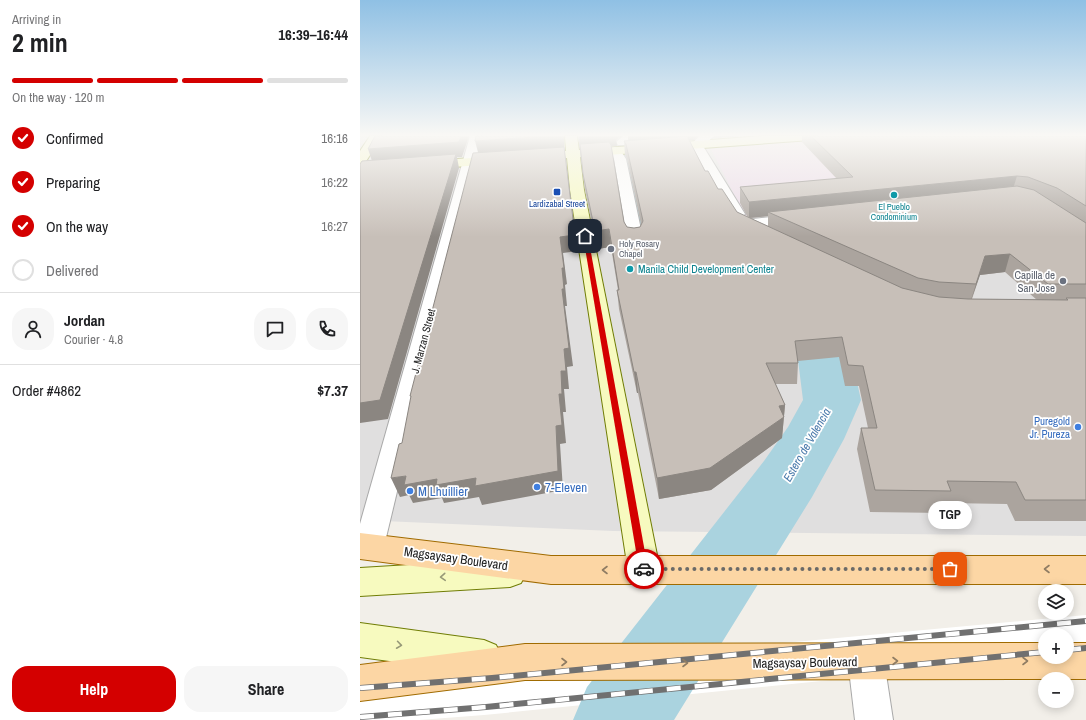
<!DOCTYPE html>
<html lang="en">
<head>
<meta charset="utf-8">
<style>
	body { margin:0; font-family:"Archivo Narrow",sans-serif; background:#f6f6f6; color:#202124; height:100vh; display:flex; flex-direction:column; font-size:15px; white-space:nowrap }
	* { box-sizing:border-box; margin:0 }
	p { font-size:13px; color:#757577 }
	.icon { flex:none; width:22px; height:22px; fill:none; stroke:currentColor; stroke-width:2; stroke-linecap:round; stroke-linejoin:round }
	.map { position:relative; flex:1; overflow:hidden }
	.sheet { display:flex; flex-direction:column; background:#fff; width:360px }
	.sheet>* { flex:none }
	.tools { position:absolute; left:678px; top:584px; display:grid; gap:8px }
	.tools a { display:grid; place-items:center; width:36px; height:36px; border-radius:50%; background:#fff; box-shadow:0 2px 10px #0003; font-size:20px }
	.pin { position:absolute; display:grid; place-items:center; width:34px; height:34px; color:#fff; margin:-17px; border-radius:8px; box-shadow:0 2px 6px #0006 }
	.courier { position:absolute; display:grid; place-items:center; width:40px; height:40px; margin:-20px; border:3px solid #d40000; border-radius:50%; background:#fff; color:#222; box-shadow:0 1px 5px #0007 }
	.bubble { position:absolute; height:28px; border-radius:14px; background:#fff; box-shadow:0 2px 10px #0003; font-size:13px; font-weight:800; line-height:28px; text-align:center }
	.overview em { font-style:normal; font-weight:800 }
	.overview div { display:flex; flex-direction:column-reverse }
	.overview { display:flex; align-items:center; justify-content:space-between; height:68px; padding:0 12px }
	h1 { font-size:26px; font-weight:800; line-height:30px }
	.bar { display:grid; grid-template-columns:repeat(4,1fr); gap:6px 4px; align-content:center; height:48px; padding:0 12px }
	.bar i { height:5px; border-radius:3px; background:#e0e0e0 }
	.bar .selected { background:#d40000 }
	.bar p { grid-column:span 4 }
	.line { display:flex; align-items:center; gap:10px; padding:0 12px; border-top:1px solid #e0e0e0 }
	.line div { flex:1 }
	.round { display:grid; place-items:center; flex:none; width:42px; height:42px; border-radius:16px; background:#f6f6f6 }
	ol { padding:0 12px; list-style:none }
	li { display:flex; align-items:center; gap:12px; height:44px }
	li p { margin-inline-start:auto }
	li .icon { padding:4px; border-radius:50%; background:#d40000; color:#fff; stroke-width:4 }
	li:last-child { color:#757577 }
	li i { width:22px; height:22px; border:2px solid #e0e0e0; border-radius:50% }
	.cta { display:flex; gap:8px; margin-top:auto; padding:8px 12px }
	.cta a { flex:1; height:46px; border-radius:16px; background:#d40000; color:#fff; font-size:16px; font-weight:800; line-height:46px; text-align:center }
	.cta a+a { background:#f6f6f6; color:#202124 }
	main { display:flex; flex:1; min-height:0 }
	.map>svg:first-child { display:block }
	.residential { fill:#e0dfdf }
	.industrial { fill:#ebdbe8 }
	.pier { fill:#fff }
	.lines { fill:none; stroke-linecap:round; stroke-linejoin:round }
	.river { fill:#aad3df; fill-rule:evenodd }
	.street-casing { stroke:#a9a9a9; stroke-width:2 }
	.secondary-casing { stroke:#707d05; stroke-width:2 }
	.primary-casing { stroke:#a06b00; stroke-width:2 }
	.street { fill:#fff; fill-rule:evenodd }
	.secondary { fill:#f7fabf; fill-rule:evenodd }
	.primary { fill:#fcd6a4; fill-rule:evenodd }
	.rail-casing { stroke:#707070; stroke-width:6 }
	.rail { stroke:#fff; stroke-width:4.5; stroke-dasharray:14; stroke-linecap:butt }
	.wall { fill:#aba49e; fill-rule:evenodd }
	.shaded-wall { fill:#8b8681 }
	.building { fill:#c7bfb8; stroke:#8b8681 }
	.oneway { stroke:#8f7c63 }
	.oneway2 { stroke:#979978 }
	.route { fill:#d40000 }
	.done { stroke:#6b6a68; stroke-width:4; stroke-dasharray:0 7.2 }
	.transit-dot { fill:#1a4fb4; stroke:#fff; stroke-width:1.5 }
	.culture-dot { fill:#0f9aa8; stroke:#fff; stroke-width:1.5 }
	.worship-dot { fill:#6b7280; stroke:#fff; stroke-width:1.5 }
	.shop-dot { fill:#3f7fe0; stroke:#fff; stroke-width:1.5 }
	.labels { text-anchor:middle; stroke-width:3.5; stroke-linejoin:round; paint-order:stroke }
	.far-transit-label { font-size:9px; fill:#164399; stroke:#fff }
	.far-culture-label { font-size:9px; fill:#0d838f; stroke:#fff }
	.far-worship-label { font-size:9px; fill:#5b616d; stroke:#fff; text-anchor:start }
	.culture-label { font-size:11px; fill:#0d838f; stroke:#fff; text-anchor:start }
	.worship-label { font-size:11px; fill:#5b616d; stroke:#fff; text-anchor:end }
	.street-label { font-size:11px; fill:#222; stroke:#fff }
	.shop-label { font-size:11px; fill:#366cbe; stroke:#fff; text-anchor:end }
	.water-label { font-size:12px; font-style:italic; fill:#4a7aab; stroke:#fff }
	.near-shop-label { font-size:13px; fill:#366cbe; stroke:#fff; text-anchor:start }
	.near-street-label { font-size:13px; fill:#222; stroke:#fff }
</style>
</head>
<body>
<main>
<section class="sheet">
<div class="overview"><div><h1>2 min</h1><p>Arriving in</p></div><em>16:39–16:44</em></div>
<div class="bar"><i class="selected"></i><i class="selected"></i><i class="selected"></i><i></i><p>On the way · 120 m</p></div>
<ol>
<li><svg class="icon" aria-label="check" viewBox="0 0 24 24"><path d="M5 12l5 5 9-10"/></svg>Confirmed<p>16:16</p></li>
<li><svg class="icon" aria-label="check" viewBox="0 0 24 24"><path d="M5 12l5 5 9-10"/></svg>Preparing<p>16:22</p></li>
<li><svg class="icon" aria-label="check" viewBox="0 0 24 24"><path d="M5 12l5 5 9-10"/></svg>On the way<p>16:27</p></li>
<li><i></i>Delivered</li>
</ol>
<div class="line" style="height:72px"><a class="round"><svg class="icon" aria-label="person" viewBox="0 0 24 24"><circle cx="12" cy="8" r="4"/><path d="M4 21q1-7 8-7t8 7"/></svg></a><div><b>Jordan</b><p>Courier · 4.8</p></div><a class="round"><svg class="icon" aria-label="chat" viewBox="0 0 24 24"><path d="M4 5h16v11H9l-5 4z"/></svg></a><a class="round"><svg class="icon" aria-label="phone" viewBox="0 0 24 24"><path d="M5 4h4l2 5-3 2q2 4 5 5l2-3 5 2v4C11 20 4 13 5 4z"/></svg></a></div>
<div class="line" style="height:52px"><div>Order #4862</div><b>$7.37</b></div>
<div class="cta"><a>Help</a><a>Share</a></div>
</section>
<div class="map">
<svg width="726" height="720" viewBox="0 0 726 720">
	<rect width="100%" height="100%" fill="#f2efe9"/>
	<path class="residential" d="M0 136H726V536L253 531 0 520Z"/>
	<path class="industrial" d="M501 136 726 183 386 218 351 149Z"/>
	<path class="pier" d="M726 615V655L707 656V635H685V657H701L124 715 59 720H0V680L133 670Z"/>
	<g class="lines">
		<g class="river">
			<path d="M266 136H297C294 140 290 144 288 149 280 178 300 219 310 247L329 258 336 267 329 276C325 277 319 280 314 280 305 280 282 269 276 262 263 249 250 176 255 158 256 149 260 142 266 136Z"/>
			<path d="M412 295 442 305 482 336 489 347 501 400 484 439 452 497 314 720H213L227 687 404 461 428 427 443 400 437 352 408 325 395 320 388 310 395 300Z"/>
		</g>
		<defs>
			<g id="street">
				<path d="M110 136H122L24 546 20 555 9 559 0 556V524Z"/>
				<path d="M263 136H277L266 145H258L256 142Z"/>
				<path d="M340 136H354L343 146 385 214 382 217 377 219 372 217 330 145Z"/>
				<path d="M255 147 259 148 266 159 283 239 281 243 275 244 269 243 267 239 254 159 249 151 251 148Z"/>
				<path d="M437 214 443 216 445 219 443 222 383 230 377 228 375 225 377 222 383 220Z"/>
				<path d="M506 643 519 649 524 661 533 720H495L488 661 493 649Z"/>
			</g>
			<g id="secondary">
				<path d="M10 136H22L5 163 0 164V151Z"/>
				<path d="M205 136H217L219 150 402 136H457L455 139 451 140 220 157 224 190 300 570 295 580 284 584 273 580 268 570 210 190 207 158 175 161 170 160 169 157 170 154 175 153 206 151Z"/>
				<path d="M141 156 146 157 148 160 146 163 68 169 63 168 61 165 63 162 68 161Z"/>
				<path d="M150 559 161 563 166 573 161 583 150 587 0 596V568Z"/>
				<path d="M0 623 124 640 136 645 142 657 136 669 124 674 0 657Z"/>
			</g>
			<g id="primary">
				<path d="M0 533 191 556H726V584H191L0 559Z"/>
				<path d="M685 643V657H707V643H726V679L165 680 0 701V665L165 644Z"/>
			</g>
		</defs>
		<use href="#street" class="street-casing"/>
		<use href="#secondary" class="secondary-casing"/>
		<use href="#primary" class="primary-casing"/>
		<use href="#street" class="street"/>
		<use href="#secondary" class="secondary"/>
		<use href="#primary" class="primary"/>
		<defs>
			<g id="rail">
				<path d="M707 650 726 648"/>
				<path d="M0 688 132 678 726 621"/>
				<path d="M0 717 126 707 685 652"/>
			</g>
		</defs>
		<use href="#rail" class="rail-casing"/>
		<use href="#rail" class="rail"/>
	</g>
	<path class="wall" d="M218 136H261L256 140 257 146H251L264 222 267 227 274 228 280 227 281 224 267 159 265 155 264 141 268 140V136H338L334 140H329L345 171 358 189 377 212 388 218 380 203V187L477 179 442 142V136H726V521H655L647 504 587 503 584 513 510 512 497 449 501 428H508L499 386H485L479 357 438 361V363L437 384H415L425 405 422 438 351 490 299 499 278 393H277L259 309 257 290H258L251 247 237 249 225 190ZM408 216V226L390 218ZM645 272 677 300 612 299 620 275Z"/>
	<g class="shaded-wall">
		<path d="M101 136H109L102 157H97L99 168 28 419 0 423V403L13 164 8 149Z"/>
		<path d="M189 136H204V150L218 251 203 253 207 284 205 285 207 306H205L213 366 207 367 209 389H204L206 412H203L206 443 200 444 203 490 122 505 119 497 84 503 82 498 53 503 49 495 40 497 31 478 46 476 119 156 115 141Z"/>
		<path d="M219 136H261L256 140 257 146 220 148Z"/>
		<path d="M268 136H338L334 140 269 145Z"/>
		<path d="M354 136H383L354 138Z"/>
		<path d="M657 176 652 192 408 212V216L389 218V202Z"/>
		<path d="M249 229 251 247 237 249 235 231Z"/>
		<path d="M650 254 645 272 620 275 610 303 616 284 625 256Z"/>
		<path d="M274 372H276L278 393H277Z"/>
		<path d="M425 405 422 438 351 490 299 499 297 478 419 406Z"/>
	</g>
	<g class="building">
		<path d="M15 136H101L99 142 8 149Z"/>
		<path d="M116 136H189L115 141Z"/>
		<path d="M327 136 345 171H348L358 189H362L377 212 542 288 579 297 608 299 708 300 706 298H726V500H665L656 482 587 481 591 491 515 490 501 428H517L503 366 488 365 482 337 435 341 438 363H406L425 405 419 406 424 417 350 468 297 478 276 372H274L257 290H259L249 229 235 231 223 174 220 144 249 142 251 145 264 222 267 227 274 228 280 227 283 221 266 144 264 141Z"/>
		<path d="M451 136H726V206L697 188 668 177 657 176 389 202 380 187 493 177Z"/>
		<path d="M204 147 215 235 200 237 204 268H202L204 289H202L209 348 204 349 206 371H201L202 394H199L202 425 196 426 198 471 115 486 116 478 76 485 77 479 44 485 46 476 31 478 39 444 42 443 51 396H50L113 153Z"/>
		<path d="M96 154 20 400 0 403V164L2 161Z"/>
		<path d="M657 186 674 190 726 223V284H688L650 254 625 256 616 284 579 282 558 278 408 212Z"/>
	</g>
	<defs><path id="oneway-chevron" d="M-2-3.5L2.5 0L-2 3.5" fill="none" stroke-width="1.6" stroke-linecap="round" stroke-linejoin="round"/></defs>
	<g class="oneway">
		<use href="#oneway-chevron" transform="translate(687 569) rotate(-180)"/>
		<use href="#oneway-chevron" transform="translate(245 570) rotate(180)"/>
		<use href="#oneway-chevron" transform="translate(535 661)"/>
		<use href="#oneway-chevron" transform="translate(665 661)"/>
		<use href="#oneway-chevron" transform="translate(204 662)"/>
		<use href="#oneway-chevron" transform="translate(325 663)"/>
	</g>
	<g class="oneway2">
		<use href="#oneway-chevron" transform="translate(83 577) rotate(176)"/>
		<use href="#oneway-chevron" transform="translate(39 645) rotate(8)"/>
	</g>
	<linearGradient id="sky" x2="0" y2="1"><stop stop-color="#8fc0e4"/><stop offset="0.57" stop-color="#f9f8f5"/><stop offset="1" stop-color="#f9f8f5" stop-opacity="0"/></linearGradient>
	<rect width="726" height="237" fill="url(#sky)"/>
	<path class="route" d="M225 234 228 236 288 569 287 572H280L279 569 223 236Z"/>
	<g class="lines">
		<path class="done" d="M284 569H590"/>
	</g>
	<rect class="transit-dot" x="193" y="188" width="8" height="8" rx="2"/>
	<g class="culture-dot">
		<circle cx="534" cy="195" r="4"/>
		<circle cx="270" cy="269" r="4"/>
	</g>
	<g class="worship-dot">
		<circle cx="251" cy="249" r="4"/>
		<circle cx="703" cy="281" r="4"/>
	</g>
	<g class="shop-dot">
		<circle cx="718" cy="427" r="4"/>
		<circle cx="177" cy="487" r="4"/>
		<circle cx="50" cy="491" r="4"/>
	</g>
	<g class="labels">
		<g class="far-transit-label">
			<text x="197" y="207">Lardizabal Street</text>
		</g>
		<g class="far-culture-label">
			<text x="534" y="210">El Pueblo<tspan x="534" dy="10">Condominium</tspan></text>
		</g>
		<g class="far-worship-label">
			<text x="259" y="247">Holy Rosary<tspan x="259" dy="10">Chapel</tspan></text>
		</g>
		<g class="culture-label">
			<text x="278" y="273">Manila Child Development Center</text>
		</g>
		<g class="worship-label">
			<text x="695" y="279">Capilla de<tspan x="695" dy="13">San Jose</tspan></text>
		</g>
		<g class="street-label">
			<text transform="translate(63 341) rotate(-75)" y="4">J. Marzan Street</text>
		</g>
		<g class="shop-label">
			<text x="710" y="425">Puregold<tspan x="710" dy="13">Jr. Pureza</tspan></text>
		</g>
		<g class="water-label">
			<text transform="translate(447 445) rotate(-60)" y="4">Estero de Valencia</text>
		</g>
		<g class="near-shop-label">
			<text x="185" y="492">7-Eleven</text>
			<text x="58" y="496">M Lhuillier</text>
		</g>
		<g class="near-street-label">
			<text transform="translate(96 558) rotate(8)" y="5">Magsaysay Boulevard</text>
			<text transform="translate(445 662) rotate(-1)" y="5">Magsaysay Boulevard</text>
		</g>
	</g>
</svg>
<div class="tools">
<a><svg class="icon" aria-label="layers" viewBox="0 0 24 24"><path d="M12 4l9 5-9 5-9-5zM3 14l9 5 9-5"/></svg></a>
<a>+</a>
<a>−</a>
</div>
<div class="pin" style="left:590px;top:569px;background:#ea580c"><svg class="icon" aria-label="bag" viewBox="0 0 24 24"><path d="M5 8h14l-1 12H6zM9 8a3 3 0 0 1 6 0"/></svg></div>
<div class="pin" style="left:225px;top:236px;background:#1f2937"><svg class="icon" aria-label="home" viewBox="0 0 24 24"><path d="M3 11l9-7 9 7M6 9v11h12V9"/></svg></div>
<div class="courier" style="left:284px;top:569px"><svg class="icon" aria-label="car" viewBox="0 0 24 24"><path d="M5 17H2v-5l4-1 3-4h7l3 4 3 1v5h-3M9 17h6M6 11h13"/><circle cx="7" cy="17" r="2"/><circle cx="17" cy="17" r="2"/></svg></div>
<div class="bubble" style="left:568px;top:501px;width:44px">TGP</div>
</div>
</main>
</body>
</html>
